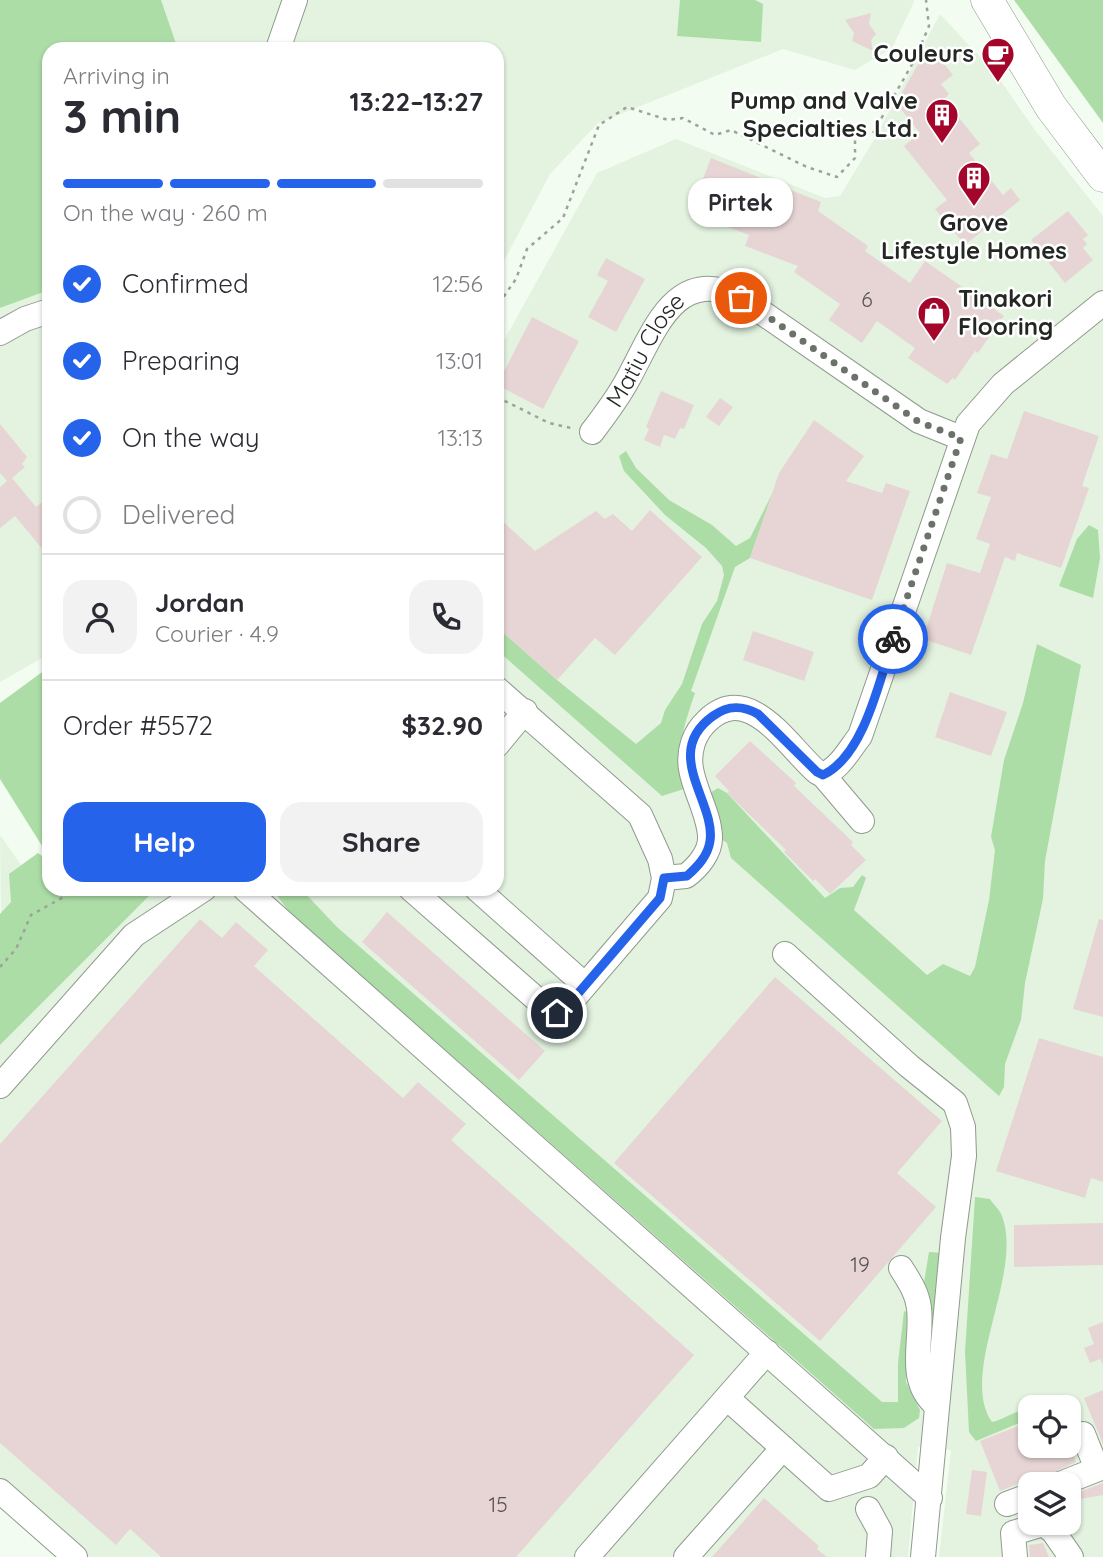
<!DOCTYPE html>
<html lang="en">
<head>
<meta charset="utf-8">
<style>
	body { margin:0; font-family:Quicksand,sans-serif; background:#f2f2f3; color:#2b2b33; height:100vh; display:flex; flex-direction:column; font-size:26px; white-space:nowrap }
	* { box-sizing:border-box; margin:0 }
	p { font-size:23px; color:#7c7c81 }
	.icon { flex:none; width:38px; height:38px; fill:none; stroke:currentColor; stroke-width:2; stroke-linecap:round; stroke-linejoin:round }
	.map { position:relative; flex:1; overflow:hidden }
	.sheet { position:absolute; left:42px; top:42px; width:462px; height:854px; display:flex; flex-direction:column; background:#fff; border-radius:21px; box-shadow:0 2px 5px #0004 }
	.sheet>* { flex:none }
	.buttons { position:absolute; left:1018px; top:1395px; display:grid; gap:14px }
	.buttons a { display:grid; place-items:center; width:63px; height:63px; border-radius:14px; background:#fff; box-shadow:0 2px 5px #0004; font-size:35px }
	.pin { position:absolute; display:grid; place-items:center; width:60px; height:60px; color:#fff; margin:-30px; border:4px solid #fff; border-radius:50%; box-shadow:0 2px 7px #0007 }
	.courier { position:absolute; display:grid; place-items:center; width:70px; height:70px; margin:-35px; border:5px solid #2563eb; border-radius:50%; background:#fff; color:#222; box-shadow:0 2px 9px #0007 }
	.bubble { position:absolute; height:49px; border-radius:21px; background:#fff; box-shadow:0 2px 5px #0004; font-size:23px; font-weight:700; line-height:49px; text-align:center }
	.summary em { font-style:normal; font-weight:700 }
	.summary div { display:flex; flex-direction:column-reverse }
	.summary { display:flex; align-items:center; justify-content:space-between; height:119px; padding:0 21px }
	h1 { font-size:46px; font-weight:700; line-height:52px }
	.bar { display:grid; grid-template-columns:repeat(4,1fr); gap:10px 7px; align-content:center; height:84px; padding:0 21px }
	.bar i { height:9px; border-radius:5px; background:#e1e1e2 }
	.bar .current { background:#2563eb }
	.bar p { grid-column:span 4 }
	.line { display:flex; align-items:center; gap:18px; padding:0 21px; border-top:2px solid #e1e1e2 }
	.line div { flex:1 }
	.round { display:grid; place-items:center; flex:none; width:74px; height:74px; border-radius:21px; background:#f2f2f3 }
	ol { padding:0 21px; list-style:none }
	li { display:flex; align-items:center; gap:21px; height:77px }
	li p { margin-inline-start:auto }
	li .icon { padding:7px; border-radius:50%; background:#2563eb; color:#fff; stroke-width:4 }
	li:last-child { color:#7c7c81 }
	li i { width:38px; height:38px; border:4px solid #e1e1e2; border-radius:50% }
	.primary-button { display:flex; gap:14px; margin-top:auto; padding:14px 21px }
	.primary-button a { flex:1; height:80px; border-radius:21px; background:#2563eb; color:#fff; font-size:28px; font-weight:700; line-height:80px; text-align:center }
	.primary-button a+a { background:#f2f2f3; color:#2b2b33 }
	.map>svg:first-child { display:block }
	.built { fill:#e3f3e0; fill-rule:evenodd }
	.green { fill:#addda6 }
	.building { fill:#e7d5d5 }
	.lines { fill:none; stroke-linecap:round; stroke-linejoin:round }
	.minor-casing { stroke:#909a8e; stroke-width:26 }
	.major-casing { stroke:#909a8e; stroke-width:33 }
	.path { stroke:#9ba39a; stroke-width:2.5; stroke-dasharray:3.5 5; stroke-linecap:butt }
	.minor { stroke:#fff; stroke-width:24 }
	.major { stroke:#fff; stroke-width:32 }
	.done { stroke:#6c726b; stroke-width:7; stroke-dasharray:0 12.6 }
	.route { stroke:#2563eb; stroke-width:9 }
	.labels { text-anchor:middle; stroke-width:5; stroke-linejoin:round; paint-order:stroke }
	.number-label { font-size:21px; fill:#555350 }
	.poi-label { font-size:24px; font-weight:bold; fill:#242824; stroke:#fff; text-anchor:end }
	.street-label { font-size:24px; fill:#242824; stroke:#fff }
</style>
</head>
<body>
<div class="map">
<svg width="1103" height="1557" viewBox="0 0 1103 1557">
	<rect width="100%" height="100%" fill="#f2fcf0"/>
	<g class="built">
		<path d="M161 0H913L914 2 892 48 855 70 783 49 598 123 550 174 497 274V49H178Z"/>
		<path d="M940 14 996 74 1034 129 1103 216V1557H939L951 1450 918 1447 908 1557H57L0 1506V1045L149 896 160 889H497V353L597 173 676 139 825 198 840 196 875 138ZM1031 1407H1069V1446H1031ZM1031 1484H1069V1522H1031Z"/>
		<path d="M49 290V654L0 682V308Z"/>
		<path d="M0 835 21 865 10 874 11 902 1 915Z"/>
	</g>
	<g class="green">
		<path d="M0 0H161L178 49H49V290L0 308Z"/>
		<path d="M680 0H755L763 4 761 42 677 36Z"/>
		<path d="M1014 0H1103V123Z"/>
		<path d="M626 451 636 468 669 500 712 525 736 546 750 538 773 492 750 558 735 567 691 691 695 693C682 731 676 750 684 789L662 796 497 650V627L557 680 636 744 661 723 665 710 682 684 702 624 717 601 724 575 722 566 706 548 665 515 624 471 619 456Z"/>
		<path d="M1089 525 1098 530 1100 558 1093 598 1059 586 1077 539Z"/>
		<path d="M1037 644 1081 665 1045 861 1043 899 1025 983 1021 1020 1005 1064 1004 1087 999 1096 731 858 727 843 721 839 708 794 718 788 727 793 825 898 840 888 853 887 862 875 866 878 854 910 927 975 943 964 970 976 975 967 989 900 995 850 991 837 1004 760 1023 703Z"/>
		<path d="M49 667V857L0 779V703Z"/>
		<path d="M38 853 49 861V889H160L149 896 0 1045V914L11 902 9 874Z"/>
		<path d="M272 889H301L337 927 882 1402H898V1363L904 1311 907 1312 906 1382 920 1410 919 1418 904 1428 874 1429 290 913Z"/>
		<path d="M975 1197 990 1199C993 1204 1000 1210 1002 1216 1024 1274 958 1373 992 1422 1005 1420 1017 1408 1031 1410V1418L976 1441 969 1432 965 1352Z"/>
		<path d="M929 1252 943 1253 932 1372 923 1288Z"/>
	</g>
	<g class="building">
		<path d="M871 13 869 24 876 34 871 40 873 51 852 41 854 33 845 20Z"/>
		<path d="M929 45 953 75 941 84 949 94 944 99 980 144 969 153 1003 195 1011 188 1020 200 965 245 935 209 947 200 904 146 920 133 896 103Z"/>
		<path d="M711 158 821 202 818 211 868 246 865 251 910 283 925 261 1004 316 978 353 975 351 955 380 953 378 947 384 908 358 915 348 877 321 862 343 829 320 840 304 794 272 798 266 745 246 749 235 690 213Z"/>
		<path d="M1068 211 1088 235 1083 239 1087 244 1083 248 1093 260 1065 283 1031 240Z"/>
		<path d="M606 258 645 279 616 332 588 317 608 281 597 275Z"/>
		<path d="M532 317 579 341 543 409 497 385Z"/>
		<path d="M661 391 694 405 684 429 680 428 675 439 664 435 660 447 644 440 649 429 646 427Z"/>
		<path d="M720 398 733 407 719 426 706 417Z"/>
		<path d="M1024 411 1099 436 1082 486 1089 488 1061 568 1017 553 1015 561 1005 557 971 655 923 639 947 563 980 573 990 544 976 539 991 497 977 493 991 454 1007 459Z"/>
		<path d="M814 420 864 456 846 481 882 493 886 483 910 491 872 600 750 558 779 473Z"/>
		<path d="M0 424 27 457 22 464 25 467 12 478 36 507 49 497V557L15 516 0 528V487L7 481 0 473Z"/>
		<path d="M650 510 702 557 615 655 595 638 557 680 497 627V516L535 551 596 511 605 519 613 514 632 531Z"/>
		<path d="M753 631 814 652 804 681 743 660Z"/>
		<path d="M950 692 1007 712 991 756 935 737Z"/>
		<path d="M750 741 796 783 794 786 853 842 851 845 866 860 830 894 815 879 813 881 784 852 786 850 727 793 729 791 715 776Z"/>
		<path d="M387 912 545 1051 519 1080 362 942Z"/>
		<path d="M200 919 222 938 236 922 268 950 254 966 403 1098 418 1082 466 1124 451 1140 694 1355 516 1557H161L130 1529 116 1545 0 1443V1144Z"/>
		<path d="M1099 919 1103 920V1017L1073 1009Z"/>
		<path d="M775 977 942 1121 897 1173 936 1207 820 1341 614 1163Z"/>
		<path d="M1039 1038 1103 1057V1182L1091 1178 1085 1198 996 1171Z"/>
		<path d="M1103 1223V1265L1014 1267V1225Z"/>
		<path d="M1103 1322V1365L1100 1359 1090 1363 1084 1348 1094 1344 1088 1328Z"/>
		<path d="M1103 1390V1444L1084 1398Z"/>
		<path d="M1031 1421V1446H1069L1076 1462 1035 1481H1026L1000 1491 980 1441Z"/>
		<path d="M972 1470 987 1472 981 1516 966 1514Z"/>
		<path d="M1103 1483V1495L1069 1501V1496Z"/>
		<path d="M764 1498 819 1546 817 1549 827 1557H712Z"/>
		<path d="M1043 1543 1049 1557H1030L1029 1545Z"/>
	</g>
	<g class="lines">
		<defs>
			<g id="minor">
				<path d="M278 49 295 0"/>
				<path d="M0 333 25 319 49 311"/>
				<path id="s1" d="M592 432C605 415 618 398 628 379 654 332 675 264 741 298L919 421 961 438"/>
				<path d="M497 745 525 711"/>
				<path d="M823 775 862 821"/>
				<path d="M664 878 686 876C698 867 711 852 710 836 709 814 695 792 691 769 688 751 694 733 707 721 749 680 788 747 817 772L823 775C840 768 849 750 860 736L968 424 1003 384 1103 303"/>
				<path d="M245 889 930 1498"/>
				<path d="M411 889 550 1011 557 1013 563 1011 660 898 664 878 660 859 640 815 497 689"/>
				<path d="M477 889 585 985"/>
				<path d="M785 954 909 1066 955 1103 963 1127 964 1156 953 1238 923 1557"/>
				<path d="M0 1086 134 935 204 889"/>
				<path d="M901 1268C909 1281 917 1292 919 1308 923 1343 906 1380 937 1406"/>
				<path d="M727 1398 829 1489 869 1476 886 1457"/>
				<path d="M1083 1434 1097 1469"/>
				<path d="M1060 1484 1103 1467"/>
				<path d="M0 1491 75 1557"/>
				<path d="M1007 1504 1031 1495"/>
				<path d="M868 1509 880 1531 878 1557"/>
				<path d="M587 1557 767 1352"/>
				<path d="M686 1557 783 1448"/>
				<path d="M1015 1557 1013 1533 1043 1524 1053 1531 1071 1557"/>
			</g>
			<path id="major" d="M987 0 1051 107 1103 176"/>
		</defs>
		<use href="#minor" class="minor-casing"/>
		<use href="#major" class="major-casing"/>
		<g class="path">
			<path d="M497 321 502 299 516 279 527 249 563 218 599 125 627 107 668 120 683 118 715 135 731 130 807 167 837 177 855 158V129L866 134 873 133 915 59 929 26 926 0"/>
			<path d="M497 397 549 423 571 428"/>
			<path d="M0 967 16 949 31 915 78 889"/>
		</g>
		<use href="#minor" class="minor"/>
		<use href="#major" class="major"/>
	</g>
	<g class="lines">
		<path class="done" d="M741 298 919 422 961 438 893 639"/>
		<path class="route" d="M557 1013 563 1011 660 898 664 878 687 876C697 867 708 856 710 841 716 802 661 753 713 716 728 705 742 705 758 714L817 772 823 775C864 756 880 679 893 639"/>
	</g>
	<defs>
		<symbol id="cafe-pin" viewBox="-11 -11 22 30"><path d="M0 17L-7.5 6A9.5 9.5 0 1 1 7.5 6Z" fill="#a3062a" stroke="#fff"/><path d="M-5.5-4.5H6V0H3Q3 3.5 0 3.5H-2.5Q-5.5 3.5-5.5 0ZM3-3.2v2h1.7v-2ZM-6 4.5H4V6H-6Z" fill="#fff"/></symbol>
		<symbol id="building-pin" viewBox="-11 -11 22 30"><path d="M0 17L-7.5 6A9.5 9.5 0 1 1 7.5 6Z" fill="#a3062a" stroke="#fff"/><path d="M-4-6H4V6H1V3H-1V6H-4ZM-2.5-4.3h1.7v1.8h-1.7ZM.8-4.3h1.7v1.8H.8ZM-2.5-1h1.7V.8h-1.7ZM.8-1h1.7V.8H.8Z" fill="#fff"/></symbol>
		<symbol id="shop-pin" viewBox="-11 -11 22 30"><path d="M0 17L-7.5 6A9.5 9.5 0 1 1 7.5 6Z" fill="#a3062a" stroke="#fff"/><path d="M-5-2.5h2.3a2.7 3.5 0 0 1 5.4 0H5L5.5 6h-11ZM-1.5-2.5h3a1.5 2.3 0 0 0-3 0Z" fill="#fff"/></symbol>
	</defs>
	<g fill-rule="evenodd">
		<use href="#cafe-pin" x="979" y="35" width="38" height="52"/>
		<use href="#building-pin" x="923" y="96" width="38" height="52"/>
		<use href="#building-pin" x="955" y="159" width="38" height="52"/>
		<use href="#shop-pin" x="915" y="294" width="38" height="52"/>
	</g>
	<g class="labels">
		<g class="number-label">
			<text x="867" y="307">6</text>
			<text x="860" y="1272">19</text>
			<text x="498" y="1512">15</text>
		</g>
		<g class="poi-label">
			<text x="974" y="62">Couleurs</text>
			<text x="918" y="109">Pump and Valve<tspan x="918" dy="28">Specialties Ltd.</tspan></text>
			<text x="974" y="231" text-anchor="middle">Grove<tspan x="974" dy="28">Lifestyle Homes</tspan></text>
			<text x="958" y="307" text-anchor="start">Tinakori<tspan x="958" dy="28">Flooring</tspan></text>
		</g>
		<g class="street-label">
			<text dy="8" stroke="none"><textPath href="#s1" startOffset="98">Matiu Close</textPath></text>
		</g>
	</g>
</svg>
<div class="buttons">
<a><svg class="icon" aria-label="locate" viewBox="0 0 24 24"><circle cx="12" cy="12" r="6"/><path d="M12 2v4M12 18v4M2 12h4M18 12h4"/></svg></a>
<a><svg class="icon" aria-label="layers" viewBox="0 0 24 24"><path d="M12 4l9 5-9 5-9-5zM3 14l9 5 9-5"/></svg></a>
</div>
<div class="pin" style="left:741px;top:298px;background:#ea580c"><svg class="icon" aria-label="bag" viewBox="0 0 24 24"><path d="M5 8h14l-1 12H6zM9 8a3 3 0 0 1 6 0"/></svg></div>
<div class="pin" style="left:557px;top:1013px;background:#1f2937"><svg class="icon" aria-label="home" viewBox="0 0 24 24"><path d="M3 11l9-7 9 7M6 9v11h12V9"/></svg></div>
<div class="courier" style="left:893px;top:639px"><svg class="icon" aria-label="bike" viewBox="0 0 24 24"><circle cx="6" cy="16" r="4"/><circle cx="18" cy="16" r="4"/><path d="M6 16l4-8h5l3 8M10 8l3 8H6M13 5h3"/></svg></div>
<div class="bubble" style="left:688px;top:178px;width:105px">Pirtek</div>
<section class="sheet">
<div class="summary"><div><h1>3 min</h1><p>Arriving in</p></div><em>13:22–13:27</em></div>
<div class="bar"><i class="current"></i><i class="current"></i><i class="current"></i><i></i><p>On the way · 260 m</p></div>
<ol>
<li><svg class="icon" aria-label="check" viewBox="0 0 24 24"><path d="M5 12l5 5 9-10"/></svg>Confirmed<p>12:56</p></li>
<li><svg class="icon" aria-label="check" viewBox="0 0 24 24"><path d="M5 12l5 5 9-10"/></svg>Preparing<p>13:01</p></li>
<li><svg class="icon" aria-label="check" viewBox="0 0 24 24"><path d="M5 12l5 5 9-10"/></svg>On the way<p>13:13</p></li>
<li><i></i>Delivered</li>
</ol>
<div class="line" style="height:126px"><a class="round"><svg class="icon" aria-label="person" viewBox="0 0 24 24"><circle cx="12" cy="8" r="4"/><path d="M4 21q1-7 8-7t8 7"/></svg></a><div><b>Jordan</b><p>Courier · 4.9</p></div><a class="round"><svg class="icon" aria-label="phone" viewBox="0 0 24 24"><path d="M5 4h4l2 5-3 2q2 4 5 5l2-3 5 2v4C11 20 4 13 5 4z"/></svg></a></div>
<div class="line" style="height:91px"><div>Order #5572</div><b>$32.90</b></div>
<div class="primary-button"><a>Help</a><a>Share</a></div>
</section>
</div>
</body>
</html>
